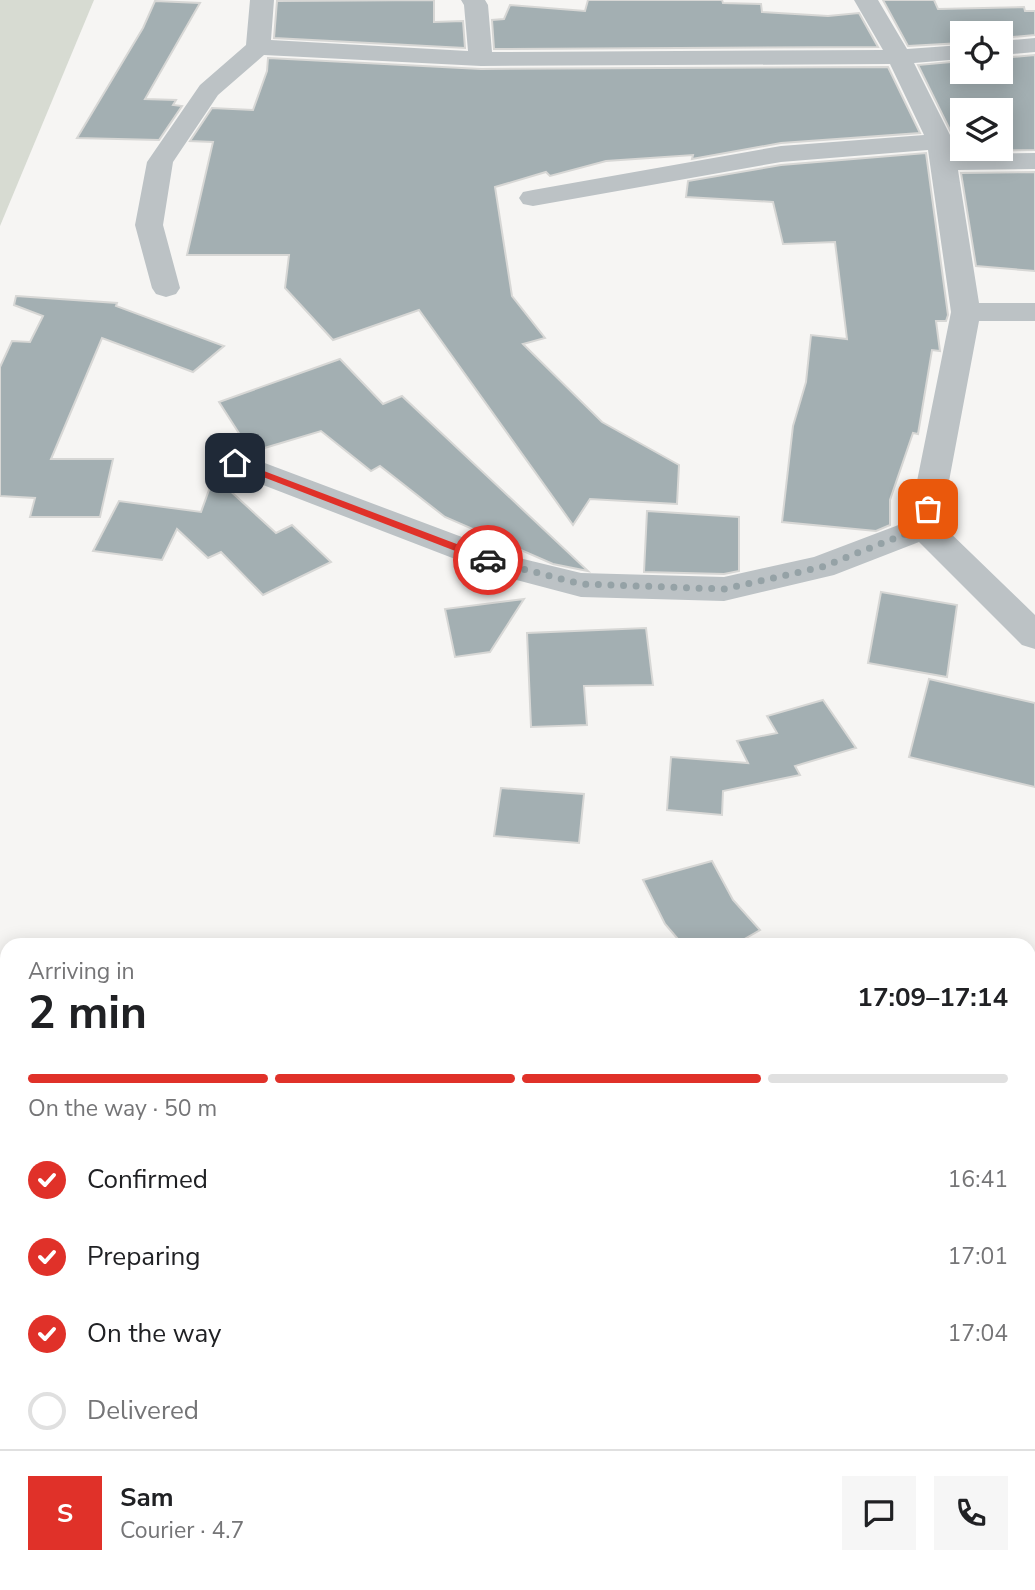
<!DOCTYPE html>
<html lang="en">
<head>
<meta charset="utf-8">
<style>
	body { margin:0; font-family:"Nunito Sans",sans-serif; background:#f6f6f6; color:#202124; height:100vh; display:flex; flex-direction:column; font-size:26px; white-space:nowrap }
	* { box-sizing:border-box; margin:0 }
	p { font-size:23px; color:#757577 }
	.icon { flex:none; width:38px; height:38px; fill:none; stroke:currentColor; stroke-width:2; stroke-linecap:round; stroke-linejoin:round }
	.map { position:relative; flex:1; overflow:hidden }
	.panel { position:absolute; left:0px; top:938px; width:1036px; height:653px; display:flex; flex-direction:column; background:#fff; border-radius:21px 21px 0 0; box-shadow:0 4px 18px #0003 }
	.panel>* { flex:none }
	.fabs { position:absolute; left:950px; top:21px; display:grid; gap:14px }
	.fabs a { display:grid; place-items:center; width:63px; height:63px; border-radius:0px; background:#fff; box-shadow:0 4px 18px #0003; font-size:35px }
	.pin { position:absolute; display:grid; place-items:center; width:60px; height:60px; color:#fff; margin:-30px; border-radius:14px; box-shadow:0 4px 10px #0006 }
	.courier { position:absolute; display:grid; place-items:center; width:70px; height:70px; margin:-35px; border:5px solid #e03129; border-radius:50%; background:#fff; color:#222; box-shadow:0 2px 9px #0007 }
	.summary em { font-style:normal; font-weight:700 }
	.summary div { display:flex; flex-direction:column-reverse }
	.summary { display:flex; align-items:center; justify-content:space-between; height:119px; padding:0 28px }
	h1 { font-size:46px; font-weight:700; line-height:52px }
	.bar { display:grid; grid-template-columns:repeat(4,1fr); gap:10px 7px; align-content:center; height:84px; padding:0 28px }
	.bar i { height:9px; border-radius:5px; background:#e0e0e0 }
	.bar .on { background:#e03129 }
	.bar p { grid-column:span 4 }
	.line { display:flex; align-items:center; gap:18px; padding:0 28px; border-top:2px solid #e0e0e0 }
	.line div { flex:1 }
	.round { display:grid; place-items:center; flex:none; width:74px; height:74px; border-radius:0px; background:#f6f6f6 }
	ol { padding:0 28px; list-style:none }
	li { display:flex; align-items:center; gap:21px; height:77px }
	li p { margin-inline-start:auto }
	li .icon { padding:7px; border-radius:50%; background:#e03129; color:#fff; stroke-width:4 }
	li:last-child { color:#757577 }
	li i { width:38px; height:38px; border:4px solid #e0e0e0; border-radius:50% }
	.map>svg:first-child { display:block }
	.green { fill:#d7dbd2 }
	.building { fill:#a3afb2; stroke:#d7d7d5; stroke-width:2; fill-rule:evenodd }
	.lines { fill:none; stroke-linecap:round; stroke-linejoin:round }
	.minor { fill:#bcc2c5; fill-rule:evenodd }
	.route { fill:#e03129 }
	.done { stroke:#95a2a6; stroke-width:7; stroke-dasharray:0 12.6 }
</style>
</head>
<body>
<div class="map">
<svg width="1035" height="1590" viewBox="0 0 1035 1590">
	<rect width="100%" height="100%" fill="#f6f5f3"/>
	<g class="green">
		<path d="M0 0H94L0 226Z"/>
		<path d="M0 1320 7 1350V1584H61L63 1590H0Z"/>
	</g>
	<g class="building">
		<path d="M434 0V22L463 21 465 48 274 38 277 1Z"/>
		<path d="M588 0H722L723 3 761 4 762 12 828 16 859 13 878 47 494 49 492 20 504 19 510 5 585 11Z"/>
		<path d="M883 0H934L938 9 1024 7 1025 11H1035V35L1001 38V33H962V43L908 46Z"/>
		<path d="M155 1 200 3 145 99 176 100 173 105 182 106 159 140 77 138 143 28Z"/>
		<path d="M1035 55V150L957 151 955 140 918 65 962 61V72H1001V58ZM962 110H1001V149H962Z"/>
		<path d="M268 58 481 69 888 67 920 133 781 143 692 159 693 155 606 161 550 176 546 172 495 187 512 296 545 338 523 344 602 422 679 465 677 504 590 499 573 525 419 310 333 340 285 288 289 255H187L213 142 190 141 212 108 253 110 267 71Z"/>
		<path d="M926 153 948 315 946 321H936L940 351 932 350 918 434 913 433 890 500V525L876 531 782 522 793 426 806 382 811 335 847 339 835 242 783 244 773 202 686 197 688 181 781 165Z"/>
		<path d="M1035 172V271L976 266 961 173Z"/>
		<path d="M16 296 117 303 116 306 224 346 193 372 102 338 51 459H113L100 517H30L35 498 0 496V367L12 341 30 342 43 316 14 305Z"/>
		<path d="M340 359 383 404 402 396 588 571 553 564 445 517 380 466 371 471 321 431 251 452 219 402Z"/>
		<path d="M214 476 276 533 292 525 331 562 263 595 221 552 208 558 177 529 162 560 93 551 119 501 201 512Z"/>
		<path d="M647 511 739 517V571L724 574 644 572Z"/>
		<path d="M881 592 957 605 947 677 868 663Z"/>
		<path d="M524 599 490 652 455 657 445 609Z"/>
		<path d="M646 628 653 685 584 686 587 725 531 727 527 633Z"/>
		<path d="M929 679 1035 703V787L909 757Z"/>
		<path d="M823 700 856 748 795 766 800 775 723 791 722 815 667 810 671 757 748 763 737 741 777 733 767 716Z"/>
		<path d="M501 788 584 794 579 843 494 836Z"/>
		<path d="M712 861 733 900 760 930 734 945H683L665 924 643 880Z"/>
	</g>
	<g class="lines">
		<g class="minor">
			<path d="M250 0H274L271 40 468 51 464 5 461 0H485L488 5 492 52 883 50 854 0H878L907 49 962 45V59L914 63 953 141 955 154 1035 153V169L958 170 979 303H1035V321H979L941 524 1035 615V649L1022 645 919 542 834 575 724 601 581 597 494 574 224 470 219 463 224 456 235 453 246 456 515 557 581 573 724 577 814 557 909 521 951 312 928 150 781 162 533 206 523 204 519 198 523 192 533 190 781 146 924 135 890 64 481 66 264 55 218 95 173 162 163 225 180 288 176 294 166 297 156 294 152 288 135 225 147 162 200 85 246 45Z"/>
			<path d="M1035 38V52L1001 55V41Z"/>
			<path d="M1029 1119 1035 1121V1163L1029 1161Z"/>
			<path d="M477 1584H534L537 1590H480Z"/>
		</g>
	</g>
	<path class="route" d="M235 460 491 557 493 560 484 562 232 465V461Z"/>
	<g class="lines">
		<path class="done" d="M488 560 581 584 724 589 822 567 923 527 928 509"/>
	</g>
</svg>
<div class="fabs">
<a><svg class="icon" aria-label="locate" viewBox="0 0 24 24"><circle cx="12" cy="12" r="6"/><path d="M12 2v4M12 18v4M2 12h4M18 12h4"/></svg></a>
<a><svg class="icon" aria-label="layers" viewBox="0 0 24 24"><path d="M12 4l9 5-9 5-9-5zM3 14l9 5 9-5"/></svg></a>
</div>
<div class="pin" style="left:928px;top:509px;background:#ea580c"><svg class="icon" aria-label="bag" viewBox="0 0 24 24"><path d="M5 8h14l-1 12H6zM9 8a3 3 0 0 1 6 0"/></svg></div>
<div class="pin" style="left:235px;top:463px;background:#1f2937"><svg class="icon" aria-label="home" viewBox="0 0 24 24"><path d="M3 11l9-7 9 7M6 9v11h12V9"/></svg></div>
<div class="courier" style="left:488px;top:560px"><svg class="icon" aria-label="car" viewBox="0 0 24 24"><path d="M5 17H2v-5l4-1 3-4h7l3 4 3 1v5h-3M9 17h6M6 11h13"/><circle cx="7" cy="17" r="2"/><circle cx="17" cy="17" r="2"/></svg></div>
<section class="panel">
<div class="summary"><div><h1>2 min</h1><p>Arriving in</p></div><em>17:09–17:14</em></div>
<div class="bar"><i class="on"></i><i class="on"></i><i class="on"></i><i></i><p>On the way · 50 m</p></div>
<ol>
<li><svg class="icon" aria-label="check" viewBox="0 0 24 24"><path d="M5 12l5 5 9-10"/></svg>Confirmed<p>16:41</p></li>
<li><svg class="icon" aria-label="check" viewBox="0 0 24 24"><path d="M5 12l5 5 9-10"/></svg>Preparing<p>17:01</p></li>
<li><svg class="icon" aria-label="check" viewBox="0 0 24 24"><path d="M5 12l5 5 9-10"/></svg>On the way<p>17:04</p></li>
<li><i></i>Delivered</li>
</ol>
<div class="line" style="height:126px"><b class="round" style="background:#e03129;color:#fff">S</b><div><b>Sam</b><p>Courier · 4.7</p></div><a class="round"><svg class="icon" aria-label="chat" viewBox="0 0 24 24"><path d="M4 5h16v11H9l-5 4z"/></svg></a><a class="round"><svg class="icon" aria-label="phone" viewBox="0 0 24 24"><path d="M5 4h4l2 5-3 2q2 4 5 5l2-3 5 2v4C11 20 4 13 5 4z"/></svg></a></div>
</section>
</div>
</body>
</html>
